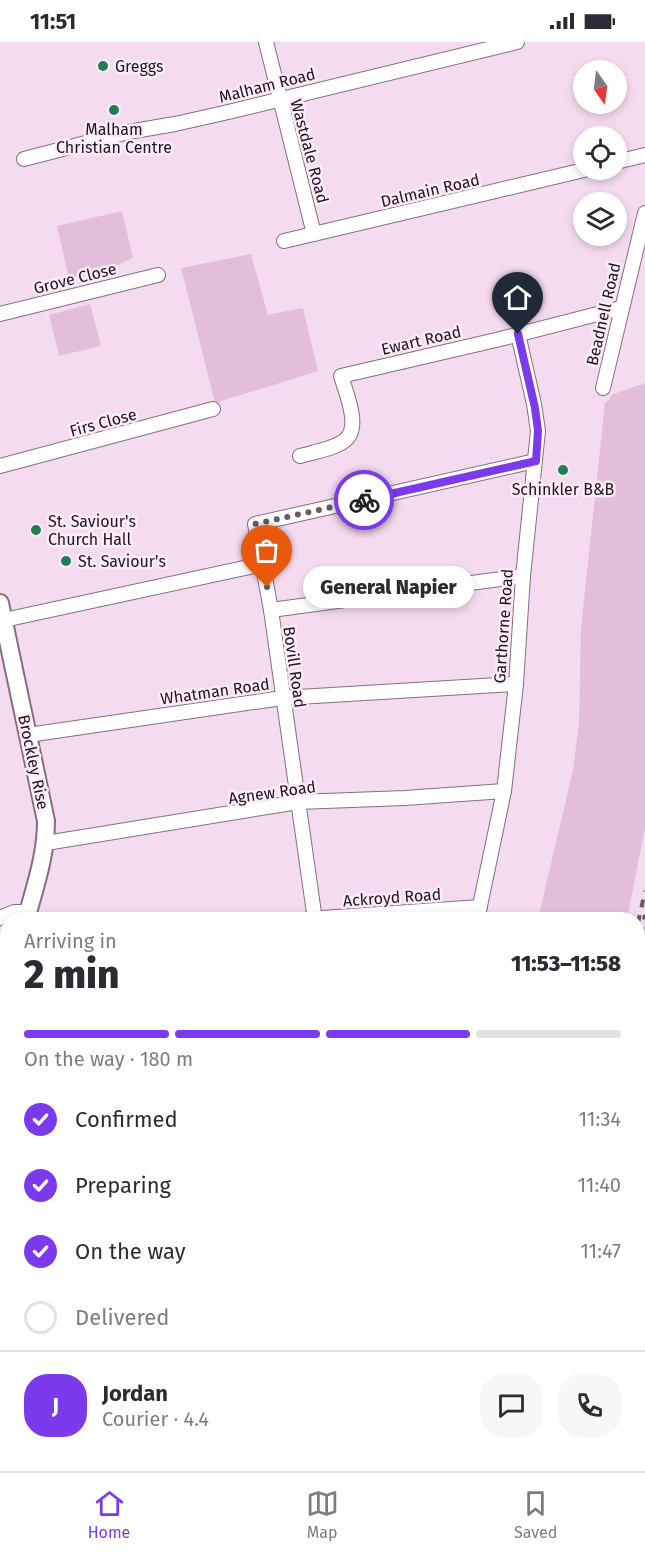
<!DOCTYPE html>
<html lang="en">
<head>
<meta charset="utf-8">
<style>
	body { margin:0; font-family:"Fira Sans",sans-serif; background:#f7f7f7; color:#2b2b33; height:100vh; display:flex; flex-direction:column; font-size:22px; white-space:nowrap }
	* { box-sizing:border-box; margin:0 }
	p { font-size:20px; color:#7c7c81 }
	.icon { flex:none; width:33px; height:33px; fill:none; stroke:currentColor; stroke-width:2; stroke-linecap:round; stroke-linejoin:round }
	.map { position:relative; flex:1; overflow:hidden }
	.sheet { position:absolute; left:0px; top:870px; width:645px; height:560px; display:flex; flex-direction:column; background:#fff; border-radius:24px 24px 0 0; box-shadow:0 3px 9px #0003 }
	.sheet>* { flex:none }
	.needle { width:39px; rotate:166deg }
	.controls { position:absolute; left:573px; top:18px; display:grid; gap:12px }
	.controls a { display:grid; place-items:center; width:54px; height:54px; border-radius:50%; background:#fff; box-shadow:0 3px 9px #0003; font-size:30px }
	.pin { position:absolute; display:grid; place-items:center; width:51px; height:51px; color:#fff; margin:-62px -26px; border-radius:50% 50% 50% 0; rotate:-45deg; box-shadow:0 0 6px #0007 }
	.pin .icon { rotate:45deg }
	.courier { position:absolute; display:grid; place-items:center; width:60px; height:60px; margin:-30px; border:4px solid #7c3aed; border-radius:50%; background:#fff; color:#222; box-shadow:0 2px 8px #0007 }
	.bubble { position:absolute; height:42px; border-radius:21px; background:#fff; box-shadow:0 3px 9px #0003; font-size:20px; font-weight:800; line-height:42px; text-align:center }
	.headline em { font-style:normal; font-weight:800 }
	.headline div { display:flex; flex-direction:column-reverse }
	.headline { display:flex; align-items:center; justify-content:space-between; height:102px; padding:0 24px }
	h1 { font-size:39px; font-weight:800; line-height:45px }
	.bar { display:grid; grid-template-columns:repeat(4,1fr); gap:9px 6px; align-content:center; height:72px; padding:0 24px }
	.bar i { height:8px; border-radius:4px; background:#e1e1e2 }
	.bar .selected { background:#7c3aed }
	.bar p { grid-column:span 4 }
	.line { display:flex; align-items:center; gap:15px; padding:0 24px; border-top:2px solid #e1e1e2 }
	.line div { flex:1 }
	.round { display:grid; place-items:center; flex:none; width:63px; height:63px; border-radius:24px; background:#f7f7f7 }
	ol { padding:0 24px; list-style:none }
	li { display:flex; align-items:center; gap:18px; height:66px }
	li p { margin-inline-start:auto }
	li .icon { padding:6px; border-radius:50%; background:#7c3aed; color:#fff; stroke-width:4 }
	li:last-child { color:#7c7c81 }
	li i { width:33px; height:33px; border:3px solid #e1e1e2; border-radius:50% }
	.status { display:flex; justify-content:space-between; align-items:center; height:42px; padding:0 30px; background:#fff; direction:ltr }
	.status svg { height:16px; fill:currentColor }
	.dock { display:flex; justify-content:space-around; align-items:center; height:84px; border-top:2px solid #e1e1e2; background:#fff; font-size:16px; color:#7c7c81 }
	.dock a { display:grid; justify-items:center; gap:3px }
	.dock .selected { color:#7c3aed }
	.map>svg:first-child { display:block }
	.green { fill:#e3bedb }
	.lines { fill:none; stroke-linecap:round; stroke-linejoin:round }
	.minor-casing { stroke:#866e81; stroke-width:16 }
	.major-casing { stroke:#866e81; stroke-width:20 }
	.minor { stroke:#fff; stroke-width:14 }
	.major { stroke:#fff; stroke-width:16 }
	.rail { stroke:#685965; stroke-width:4; stroke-dasharray:8 8; stroke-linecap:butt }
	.done { stroke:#695a66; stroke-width:6; stroke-dasharray:0 10.8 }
	.route { stroke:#7c3aed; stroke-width:8 }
	.poi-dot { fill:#217d53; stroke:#fcecf8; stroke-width:2 }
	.labels { text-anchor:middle; stroke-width:5; stroke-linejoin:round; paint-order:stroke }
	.poi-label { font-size:16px; fill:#1e151c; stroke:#fcecf8; text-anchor:start }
	.street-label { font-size:16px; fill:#1e151c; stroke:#fcecf8 }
</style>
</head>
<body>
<div class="status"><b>11:51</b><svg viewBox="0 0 49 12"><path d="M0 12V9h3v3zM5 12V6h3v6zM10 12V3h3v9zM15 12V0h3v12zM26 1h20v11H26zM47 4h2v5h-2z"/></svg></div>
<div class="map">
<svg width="645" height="1429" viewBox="0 0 645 1429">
	<rect width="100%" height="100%" fill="#f5dbef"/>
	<g class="green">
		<path d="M122 169 133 216 103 229 69 237 57 184Z"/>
		<path d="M251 212 268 273 303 266 318 329 215 361 181 226Z"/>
		<path d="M90 262 101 304 59 314 49 273Z"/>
		<path d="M645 341V786L627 877H538L573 728 579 681 581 586 605 361 610 357 611 353Z"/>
		<path d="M645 1002V1085L638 1125V1036Z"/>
		<path d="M645 1318V1429H618L619 1422H638V1319Z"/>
	</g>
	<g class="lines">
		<defs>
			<g id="minor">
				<path d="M266 0 314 192"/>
				<path d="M24 117 128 90 175 82 224 71 517 0"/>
				<path d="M616 120 645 113"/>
				<path d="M284 199 584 128"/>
				<path d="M0 272 158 233"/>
				<path d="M603 346 645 171"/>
				<path d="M300 414C314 410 333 407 344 399 362 387 346 351 341 334L496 298 621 266"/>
				<path d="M0 424 213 367"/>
				<path d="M271 568 523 534"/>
				<path d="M4 578 263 522"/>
				<path d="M28 693 282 656 516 642"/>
				<path d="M46 801 298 760 405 756 504 749"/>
				<path d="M0 876 14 870H28"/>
				<path d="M308 877 480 865"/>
				<path d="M315 878 271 568 255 482 535 419"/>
				<path d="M477 878 504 749 516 642 523 534 538 389 534 362 518 292"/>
				<path d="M0 1034H8"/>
				<path d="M0 1354H8"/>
				<path d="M419 1429 421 1422"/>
			</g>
			<g id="major">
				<path d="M0 561 46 779C46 814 35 844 26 878"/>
				<path d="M0 958 8 938"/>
				<path d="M0 1250 8 1251"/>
				<path d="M638 1286 645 1288"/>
				<path d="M638 1309 645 1307"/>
			</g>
		</defs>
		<use href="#minor" class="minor-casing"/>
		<use href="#major" class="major-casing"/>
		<use href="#minor" class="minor"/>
		<use href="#major" class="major"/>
		<g class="rail">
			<path d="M638 881 645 849"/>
			<path d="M638 909 645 873"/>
			<path d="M638 940 645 905"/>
			<path d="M638 971 645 936"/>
			<path d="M510 1429 512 1422"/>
			<path d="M524 1429 526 1422"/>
		</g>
	</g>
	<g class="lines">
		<path class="done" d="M267 545 255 482 364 458"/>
		<path class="route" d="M364 458 536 419 538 389 535 366 518 292"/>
	</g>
	<g class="poi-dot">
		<circle cx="103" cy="24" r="6"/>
		<circle cx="114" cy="68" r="6"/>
		<circle cx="563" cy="428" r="6"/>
		<circle cx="36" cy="488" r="6"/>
		<circle cx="66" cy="519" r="6"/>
	</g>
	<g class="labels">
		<g class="poi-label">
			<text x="115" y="30">Greggs</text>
			<text x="114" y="93" text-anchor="middle">Malham<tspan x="114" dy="18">Christian Centre</tspan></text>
			<text x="563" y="453" text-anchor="middle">Schinkler B&amp;B</text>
			<text x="48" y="485">St. Saviour's<tspan x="48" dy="18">Church Hall</tspan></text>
			<text x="78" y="525">St. Saviour's</text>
		</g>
		<g class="street-label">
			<text transform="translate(267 43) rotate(-14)" y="6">Malham Road</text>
			<text transform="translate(310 109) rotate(75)" y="6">Wastdale Road</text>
			<text transform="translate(430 148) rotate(-13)" y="6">Dalmain Road</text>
			<text transform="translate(75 236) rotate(-14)" y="6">Grove Close</text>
			<text transform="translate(603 272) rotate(-77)" y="6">Beadnell Road</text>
			<text transform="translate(421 298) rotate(-13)" y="6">Ewart Road</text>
			<text transform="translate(103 380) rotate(-15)" y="6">Firs Close</text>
			<text transform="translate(503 584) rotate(-86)" y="6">Garthorne Road</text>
			<text transform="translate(295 625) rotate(82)" y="6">Bovill Road</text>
			<text transform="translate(215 649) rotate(-8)" y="6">Whatman Road</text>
			<text transform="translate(34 720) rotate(78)" y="6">Brockley Rise</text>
			<text transform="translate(272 750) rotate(-8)" y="6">Agnew Road</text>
			<text transform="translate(392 855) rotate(-4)" y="6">Ackroyd Road</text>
		</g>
	</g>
</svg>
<div class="controls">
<a><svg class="needle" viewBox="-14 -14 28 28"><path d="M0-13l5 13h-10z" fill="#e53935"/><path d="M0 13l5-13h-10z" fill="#7c7c81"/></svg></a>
<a><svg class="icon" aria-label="locate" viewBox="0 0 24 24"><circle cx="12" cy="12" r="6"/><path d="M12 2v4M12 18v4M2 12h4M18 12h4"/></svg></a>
<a><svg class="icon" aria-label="layers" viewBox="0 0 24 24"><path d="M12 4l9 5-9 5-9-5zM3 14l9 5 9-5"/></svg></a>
</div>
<div class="pin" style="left:267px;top:545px;background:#ea580c"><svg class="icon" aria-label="bag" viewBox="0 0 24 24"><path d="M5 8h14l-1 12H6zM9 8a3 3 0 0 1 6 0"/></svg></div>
<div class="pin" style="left:518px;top:292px;background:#1f2937"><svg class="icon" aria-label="home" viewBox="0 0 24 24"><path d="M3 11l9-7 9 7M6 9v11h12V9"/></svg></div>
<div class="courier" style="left:364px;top:458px"><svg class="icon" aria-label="bike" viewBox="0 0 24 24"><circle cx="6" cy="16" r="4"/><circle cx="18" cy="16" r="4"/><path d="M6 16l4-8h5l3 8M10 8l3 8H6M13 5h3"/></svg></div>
<div class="bubble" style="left:303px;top:524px;width:171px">General Napier</div>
<section class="sheet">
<div class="headline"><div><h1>2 min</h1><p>Arriving in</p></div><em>11:53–11:58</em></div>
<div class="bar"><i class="selected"></i><i class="selected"></i><i class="selected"></i><i></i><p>On the way · 180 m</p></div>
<ol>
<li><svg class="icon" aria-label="check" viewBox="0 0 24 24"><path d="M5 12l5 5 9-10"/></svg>Confirmed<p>11:34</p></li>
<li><svg class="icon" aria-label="check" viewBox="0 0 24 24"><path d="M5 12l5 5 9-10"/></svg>Preparing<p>11:40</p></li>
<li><svg class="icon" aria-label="check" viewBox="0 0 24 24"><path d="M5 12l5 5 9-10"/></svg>On the way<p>11:47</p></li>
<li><i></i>Delivered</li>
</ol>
<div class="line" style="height:108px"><b class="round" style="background:#7c3aed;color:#fff">J</b><div><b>Jordan</b><p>Courier · 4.4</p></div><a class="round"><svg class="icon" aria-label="chat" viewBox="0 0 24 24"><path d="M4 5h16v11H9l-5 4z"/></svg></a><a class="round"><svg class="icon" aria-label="phone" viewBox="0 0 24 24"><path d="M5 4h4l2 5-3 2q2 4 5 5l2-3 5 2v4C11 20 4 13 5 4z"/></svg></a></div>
</section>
</div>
<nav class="dock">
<a class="selected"><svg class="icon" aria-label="home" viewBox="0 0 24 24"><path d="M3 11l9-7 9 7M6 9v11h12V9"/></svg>Home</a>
<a><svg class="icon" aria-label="map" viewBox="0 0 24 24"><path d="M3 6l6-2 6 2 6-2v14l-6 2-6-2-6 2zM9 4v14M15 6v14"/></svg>Map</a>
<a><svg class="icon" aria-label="saved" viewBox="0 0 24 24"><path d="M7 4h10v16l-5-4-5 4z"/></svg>Saved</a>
</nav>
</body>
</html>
